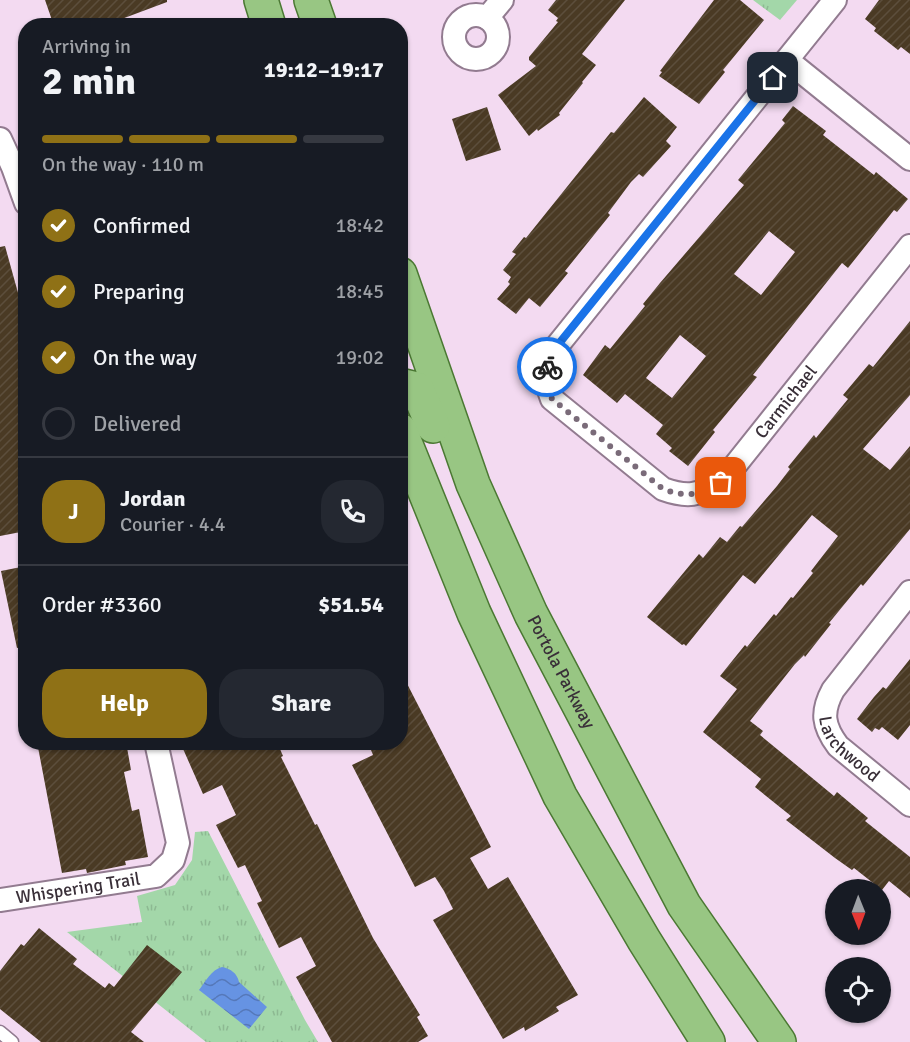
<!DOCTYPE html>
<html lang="en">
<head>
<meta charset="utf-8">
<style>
	body { margin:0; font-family:Signika,sans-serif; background:#242831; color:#f1f3f6; height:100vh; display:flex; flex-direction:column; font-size:22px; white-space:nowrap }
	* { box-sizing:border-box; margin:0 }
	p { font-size:20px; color:#9ea1a6 }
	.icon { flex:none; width:33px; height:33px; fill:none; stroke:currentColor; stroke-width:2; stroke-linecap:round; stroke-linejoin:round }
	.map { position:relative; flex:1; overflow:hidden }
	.panel { position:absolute; left:18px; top:18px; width:390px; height:732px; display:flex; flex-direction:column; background:#171b24; border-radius:24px; box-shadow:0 2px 4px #0004 }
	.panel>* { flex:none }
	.needle { width:39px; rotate:179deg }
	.controls { position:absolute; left:825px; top:879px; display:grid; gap:12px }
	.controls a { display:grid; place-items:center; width:66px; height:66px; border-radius:50%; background:#171b24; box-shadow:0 2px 4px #0004; font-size:30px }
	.pin { position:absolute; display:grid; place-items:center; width:51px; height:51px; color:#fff; margin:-26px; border-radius:12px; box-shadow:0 3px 9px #0006 }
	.courier { position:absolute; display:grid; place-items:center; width:60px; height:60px; margin:-30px; border:4px solid #1a73e8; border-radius:50%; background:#fff; color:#222; box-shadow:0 2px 8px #0007 }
	.head em { font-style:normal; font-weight:700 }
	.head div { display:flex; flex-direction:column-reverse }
	.head { display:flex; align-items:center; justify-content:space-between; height:102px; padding:0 24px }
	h1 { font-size:39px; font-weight:700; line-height:45px }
	.bar { display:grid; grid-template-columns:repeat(4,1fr); gap:9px 6px; align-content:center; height:72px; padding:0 24px }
	.bar i { height:8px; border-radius:4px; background:#363941 }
	.bar .active { background:#8f7116 }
	.bar p { grid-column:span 4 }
	.line { display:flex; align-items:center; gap:15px; padding:0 24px; border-top:2px solid #363941 }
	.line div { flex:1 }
	.round { display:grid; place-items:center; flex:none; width:63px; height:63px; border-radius:24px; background:#242831 }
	ol { padding:0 24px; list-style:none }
	li { display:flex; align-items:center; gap:18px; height:66px }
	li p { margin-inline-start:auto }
	li .icon { padding:6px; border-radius:50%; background:#8f7116; color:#fff; stroke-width:4 }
	li:last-child { color:#9ea1a6 }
	li i { width:33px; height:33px; border:3px solid #363941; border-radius:50% }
	.action { display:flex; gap:12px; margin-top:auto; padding:12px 24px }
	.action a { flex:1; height:69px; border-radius:24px; background:#8f7116; color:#fff; font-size:24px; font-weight:700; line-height:69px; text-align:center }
	.action a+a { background:#242831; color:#f1f3f6 }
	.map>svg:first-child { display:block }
	.park { fill:url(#park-tufts) }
	.water { fill:url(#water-waves) }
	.building { fill:url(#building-hatch); fill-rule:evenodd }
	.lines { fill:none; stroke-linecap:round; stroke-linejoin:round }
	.service-casing { stroke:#927b90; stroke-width:15 }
	.minor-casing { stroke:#927b90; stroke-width:26 }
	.primary-casing { stroke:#4b7833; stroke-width:36 }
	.service { stroke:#fff; stroke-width:12 }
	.minor { stroke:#fff; stroke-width:22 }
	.primary { stroke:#98c683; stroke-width:33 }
	.done { stroke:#7a6b79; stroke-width:6; stroke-dasharray:0 10.8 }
	.route { stroke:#1a73e8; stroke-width:8 }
	.labels { text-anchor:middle; stroke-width:6; stroke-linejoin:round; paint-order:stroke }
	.street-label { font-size:18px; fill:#392f38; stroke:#fff }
</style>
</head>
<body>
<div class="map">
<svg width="910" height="1042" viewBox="0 0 910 1042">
	<defs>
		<pattern id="park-tufts" width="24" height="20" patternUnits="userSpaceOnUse" patternTransform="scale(1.5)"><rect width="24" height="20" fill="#a3d7a9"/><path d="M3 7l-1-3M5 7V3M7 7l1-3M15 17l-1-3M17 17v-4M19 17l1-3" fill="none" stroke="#8db992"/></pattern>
		<pattern id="water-waves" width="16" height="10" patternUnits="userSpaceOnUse" patternTransform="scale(1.5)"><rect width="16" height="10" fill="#6693e3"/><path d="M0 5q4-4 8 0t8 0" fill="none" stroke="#5578b9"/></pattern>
		<pattern id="building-hatch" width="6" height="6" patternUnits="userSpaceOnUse" patternTransform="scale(1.5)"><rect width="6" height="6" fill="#4a3a24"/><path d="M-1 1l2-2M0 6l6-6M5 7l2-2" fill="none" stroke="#5c4e3c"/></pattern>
	</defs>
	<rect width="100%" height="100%" fill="#f3daf1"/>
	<g class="park">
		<path d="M753 0H797L780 20Z"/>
		<path d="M208 831 305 1020 318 1042H206L67 932 142 922 137 896 175 885 192 860 195 832Z"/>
	</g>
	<path class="water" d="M222 967C231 969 237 973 239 982L267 1007 249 1029 199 990C206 981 211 970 222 967Z"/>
	<g class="building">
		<path d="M45 0H167V2L111 23 110 20 96 26H54Z"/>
		<path d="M556 0H625L582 54 596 65 582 82 583 83 559 113 560 115 538 131 537 129 529 136 498 95 536 66 529 60V57L558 22 556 21 558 18 548 10Z"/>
		<path d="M714 0H740L764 20 723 70 725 72 699 104 659 76 662 72 660 71Z"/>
		<path d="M879 0H910V54L901 47 898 50 874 31 876 28 865 19Z"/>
		<path d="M644 97 677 127 666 141 671 146 643 177 639 174 631 182 608 213 610 215 565 271 568 273 540 307 529 298 516 314 497 299 510 284 508 282 511 277 503 270 516 254 512 252 524 237 526 238 611 132 614 133Z"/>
		<path d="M793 106 826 131 823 135 874 175 876 172 908 199 897 212 894 210 848 268 842 263 753 375 757 377 713 430 715 432 688 466 669 451 672 448 656 434 663 425 625 394 617 403 583 375 605 345 610 349 645 306 643 304 660 283 744 185 738 180 785 123 782 120ZM769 231 795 252 761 295 734 274ZM680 335 706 356 672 398 646 378Z"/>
		<path d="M487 107 501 150 466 161 452 119Z"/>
		<path d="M5 246 20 300 26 299V348L18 351 26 375V531L0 536V247Z"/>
		<path d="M910 321V395L863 449 890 470 910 446V529L863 586 861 584 829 623 831 624 805 657 804 655 795 664 750 721 763 731 760 735 834 796 837 792 868 818 865 821 910 857V898L889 881 882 890 854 868 852 870 835 858 786 820 791 816 755 787 761 779 703 732 737 689 720 676 745 645 747 647 774 614 776 616 791 597 793 598 813 573 811 571 838 536 812 515 755 584 743 575 686 646 684 644 682 645 647 617 699 554 703 558 720 537 727 542 740 526 742 527 777 486 790 469 788 467 814 435 816 438 848 399 843 395 869 364 873 367Z"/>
		<path d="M26 566V647L17 648 1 571Z"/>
		<path d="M910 659V725L898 740 882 727 879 730 875 728 872 732 857 719 874 697 883 687 886 689Z"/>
		<path d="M400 670 491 847 470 858 488 889 508 877 578 995 556 1007 559 1011 525 1031 524 1027 503 1039 433 920 453 909 444 891 435 877 415 887 352 765 373 755 371 750 387 742H400Z"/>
		<path d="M37 742H126L131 770 124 772 132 811 139 809 148 857 125 861 126 865 87 873 86 869 62 873Z"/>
		<path d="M180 742H277L283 756 281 757 315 825 317 824 373 938 420 1015 417 1017 428 1036 418 1042H332L296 977 316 966 301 937 279 948 257 903 262 901 245 865 238 868 216 825 236 815 222 785 203 794Z"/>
		<path d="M39 928 77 959 73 964 105 988 109 983 114 987 147 945 182 972 131 1032 144 1042H41L0 1009V971L21 944 24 946Z"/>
	</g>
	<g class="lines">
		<defs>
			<path id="service" d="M0 1032 12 1042"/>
			<g id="minor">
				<path id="s1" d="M835 0 557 346C547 368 543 376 552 399L663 489C688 498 698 495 721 483L910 246"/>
				<circle cx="476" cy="37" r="22"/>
				<path d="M487 18 502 0"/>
				<path d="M787 60 910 159"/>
				<path d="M0 139 13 167 26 203"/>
				<path id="s2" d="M910 592 833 690C821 712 823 726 838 746L910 805"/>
				<path id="s3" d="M1 900 156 876 173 860 178 843 156 742"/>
			</g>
			<g id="primary">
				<path d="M261 0 269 26"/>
				<path d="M311 0 320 26"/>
				<path id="s4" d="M400 274 473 484 531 614 684 905 779 1042"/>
				<path d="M400 385 417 389 433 426"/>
				<path d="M400 430 474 613 560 796 644 940 708 1042"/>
			</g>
		</defs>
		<use href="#service" class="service-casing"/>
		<use href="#minor" class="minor-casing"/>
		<use href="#primary" class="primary-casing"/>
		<use href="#service" class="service"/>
		<use href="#minor" class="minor"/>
		<use href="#primary" class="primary"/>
	</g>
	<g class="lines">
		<path class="done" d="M547 367 546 383 552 399 663 489C688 498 699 495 721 483"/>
		<path class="route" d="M547 367 557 346 773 78"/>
	</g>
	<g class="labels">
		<g class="street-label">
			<text dy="6" stroke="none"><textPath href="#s1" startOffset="807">Carmichael</textPath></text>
			<text dy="6" stroke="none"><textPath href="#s4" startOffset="430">Portola Parkway</textPath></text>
			<text dy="6" stroke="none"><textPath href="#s2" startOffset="194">Larchwood</textPath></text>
			<text dy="6" stroke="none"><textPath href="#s3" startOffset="78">Whispering Trail</textPath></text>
		</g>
	</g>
</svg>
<div class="controls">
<a><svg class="needle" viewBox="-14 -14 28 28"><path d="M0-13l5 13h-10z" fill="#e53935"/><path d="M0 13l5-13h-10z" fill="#9ea1a6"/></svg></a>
<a><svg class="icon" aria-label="locate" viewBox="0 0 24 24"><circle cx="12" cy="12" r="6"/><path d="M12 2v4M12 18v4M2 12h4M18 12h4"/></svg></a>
</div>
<div class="pin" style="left:721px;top:483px;background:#ea580c"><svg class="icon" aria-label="bag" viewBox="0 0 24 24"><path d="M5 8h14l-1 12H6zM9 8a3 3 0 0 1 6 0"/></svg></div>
<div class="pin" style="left:773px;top:78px;background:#1f2937"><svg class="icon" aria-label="home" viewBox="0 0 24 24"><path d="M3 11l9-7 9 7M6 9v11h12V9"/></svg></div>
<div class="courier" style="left:547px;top:367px"><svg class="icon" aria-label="bike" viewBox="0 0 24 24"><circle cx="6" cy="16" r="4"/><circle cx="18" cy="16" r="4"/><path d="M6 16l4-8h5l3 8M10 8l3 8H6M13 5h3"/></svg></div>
<section class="panel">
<div class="head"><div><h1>2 min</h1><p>Arriving in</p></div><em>19:12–19:17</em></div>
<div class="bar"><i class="active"></i><i class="active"></i><i class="active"></i><i></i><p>On the way · 110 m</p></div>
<ol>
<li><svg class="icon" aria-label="check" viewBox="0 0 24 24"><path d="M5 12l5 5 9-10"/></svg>Confirmed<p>18:42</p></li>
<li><svg class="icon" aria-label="check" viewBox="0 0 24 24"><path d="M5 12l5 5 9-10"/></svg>Preparing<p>18:45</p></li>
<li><svg class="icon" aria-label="check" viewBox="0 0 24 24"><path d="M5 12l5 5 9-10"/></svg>On the way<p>19:02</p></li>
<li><i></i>Delivered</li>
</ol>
<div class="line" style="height:108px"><b class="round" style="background:#8f7116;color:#fff">J</b><div><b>Jordan</b><p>Courier · 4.4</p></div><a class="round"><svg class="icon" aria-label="phone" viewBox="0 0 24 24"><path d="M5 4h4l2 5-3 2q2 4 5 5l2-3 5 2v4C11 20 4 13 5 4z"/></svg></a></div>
<div class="line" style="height:78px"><div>Order #3360</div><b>$51.54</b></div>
<div class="action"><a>Help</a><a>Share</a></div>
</section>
</div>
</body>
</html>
